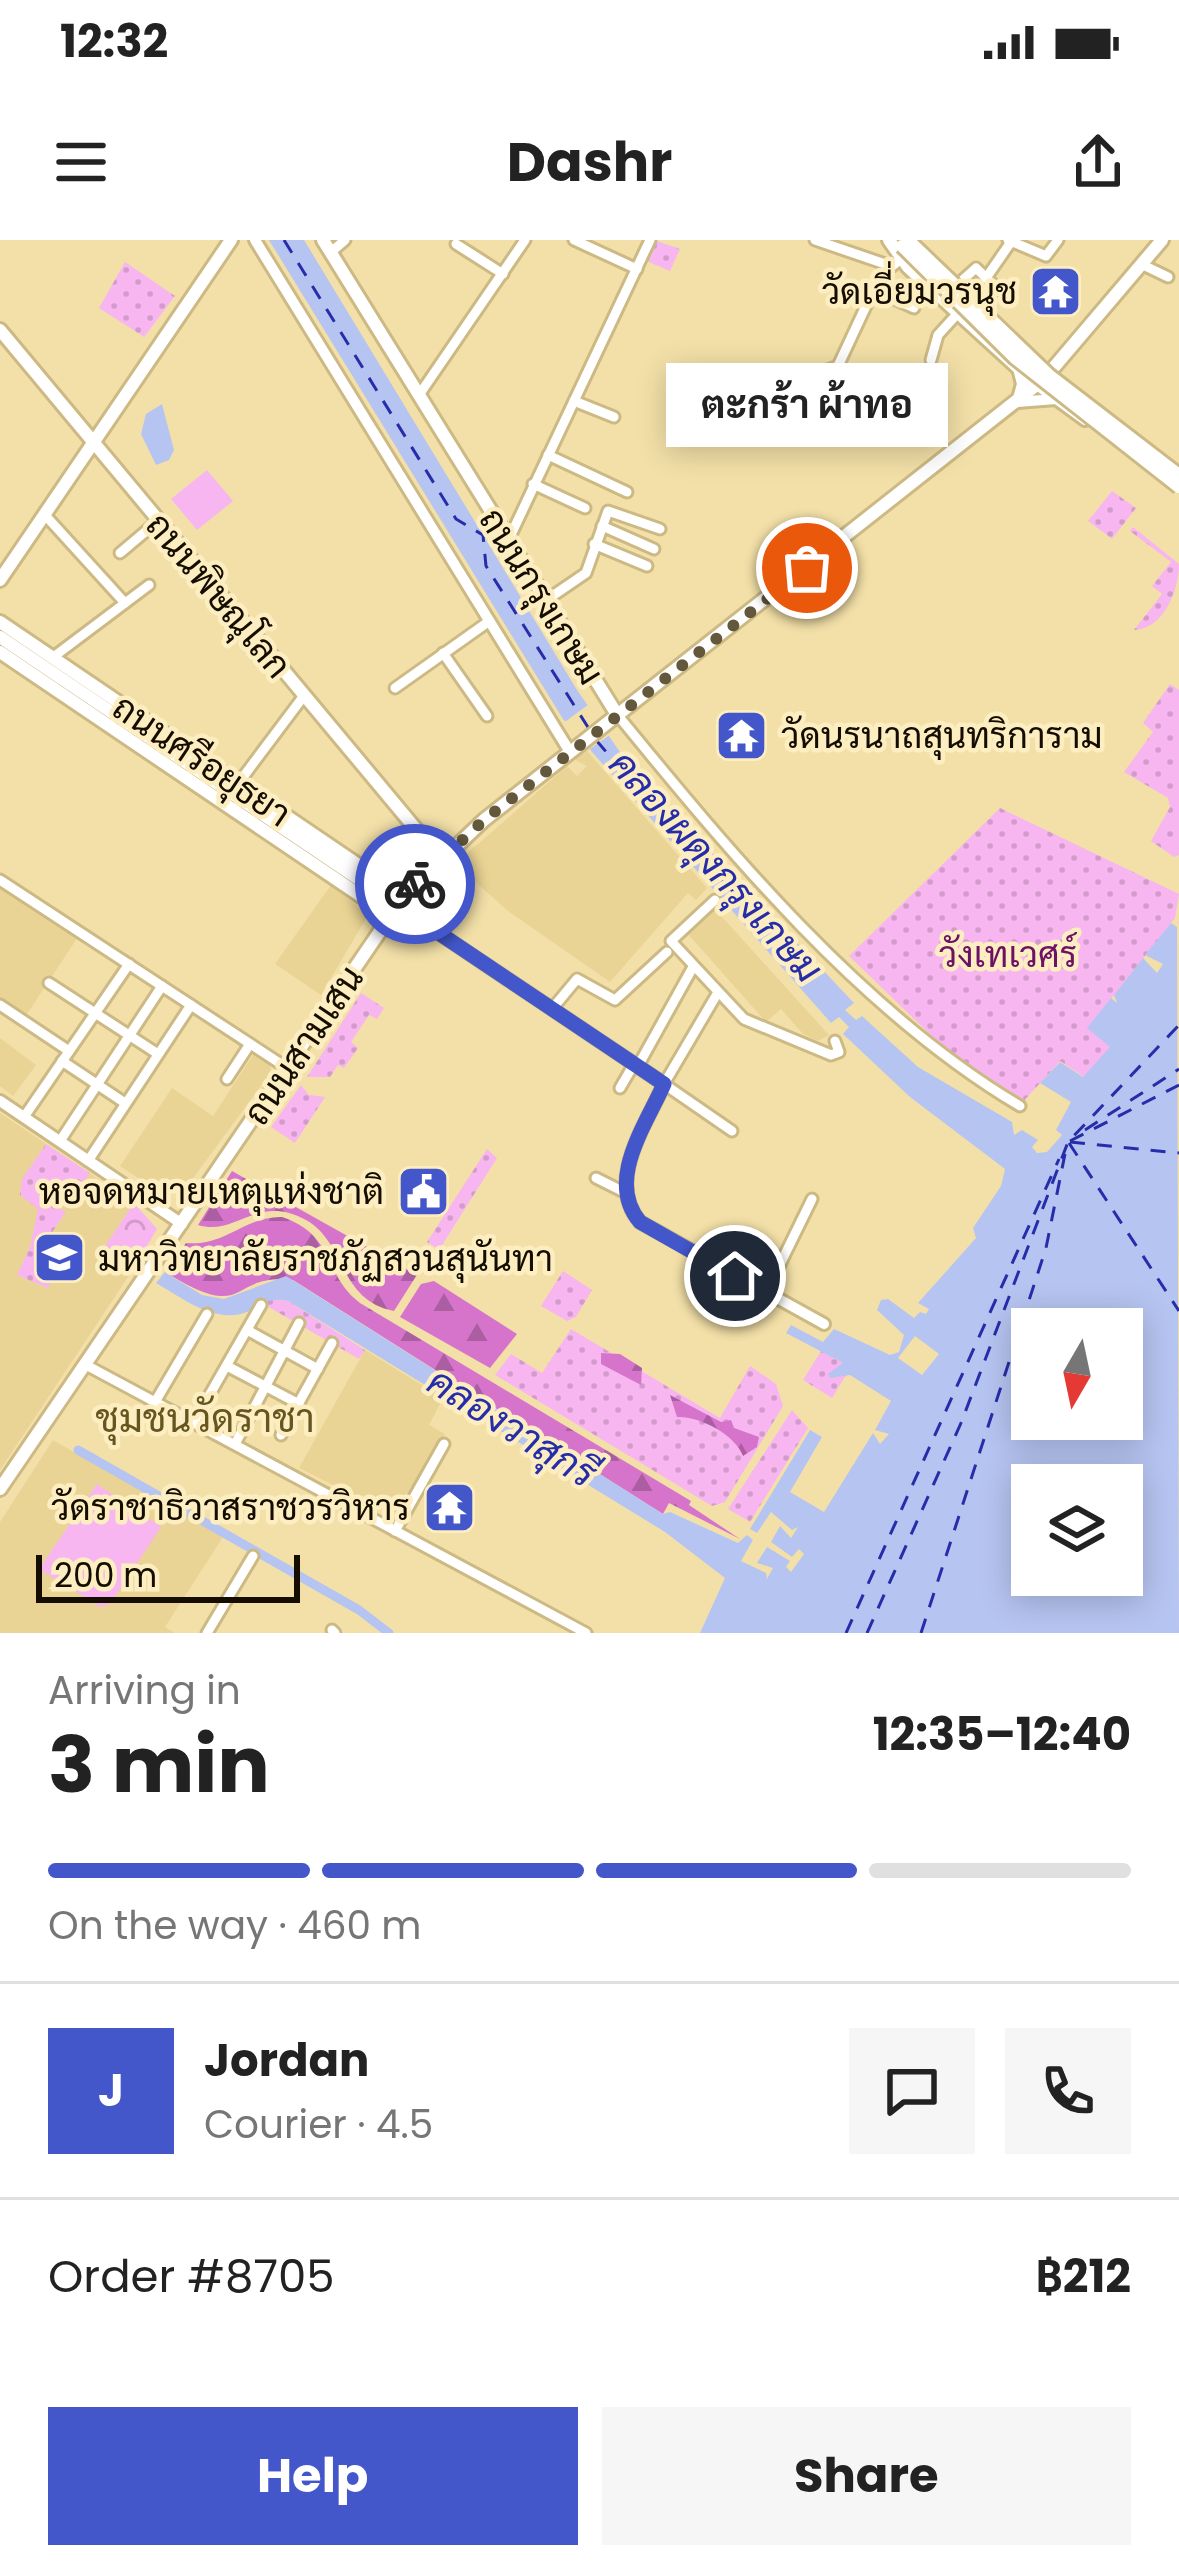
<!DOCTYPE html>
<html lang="en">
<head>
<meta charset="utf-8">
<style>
	body { margin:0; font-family:Poppins,Sarabun,sans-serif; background:#f6f6f6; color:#222; height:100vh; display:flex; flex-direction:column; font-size:45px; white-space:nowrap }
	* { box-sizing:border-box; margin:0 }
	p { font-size:39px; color:#767676 }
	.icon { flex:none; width:66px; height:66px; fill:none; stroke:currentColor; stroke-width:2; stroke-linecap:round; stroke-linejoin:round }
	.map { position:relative; height:1393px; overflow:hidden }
	.side { display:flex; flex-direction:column; background:#fff; flex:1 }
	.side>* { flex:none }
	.needle { width:78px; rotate:189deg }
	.tools { position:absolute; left:1011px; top:1068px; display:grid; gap:24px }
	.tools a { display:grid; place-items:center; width:132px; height:132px; border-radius:0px; background:#fff; box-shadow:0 6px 30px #0003; font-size:60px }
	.scale { position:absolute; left:36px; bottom:30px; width:264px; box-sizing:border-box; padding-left:12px; border:6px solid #150e00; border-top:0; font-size:33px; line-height:42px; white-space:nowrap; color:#150e00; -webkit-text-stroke:9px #fdeec1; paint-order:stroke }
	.pin { position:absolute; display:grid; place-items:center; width:102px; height:102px; color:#fff; margin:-51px; border:6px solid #fff; border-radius:50%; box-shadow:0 3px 12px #0007 }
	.courier { position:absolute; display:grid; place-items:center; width:120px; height:120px; margin:-60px; border:9px solid #4357ca; border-radius:50%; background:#fff; color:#222; box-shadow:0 3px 15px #0007 }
	.bubble { position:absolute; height:84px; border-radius:0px; background:#fff; box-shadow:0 6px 30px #0003; font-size:39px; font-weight:700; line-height:84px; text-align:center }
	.overview em { font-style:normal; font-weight:700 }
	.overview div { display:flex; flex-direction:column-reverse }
	.overview { display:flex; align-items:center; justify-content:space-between; height:204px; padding:0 48px }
	h1 { font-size:78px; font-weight:700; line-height:90px }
	.bar { display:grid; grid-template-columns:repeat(4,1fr); gap:18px 12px; align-content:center; height:144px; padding:0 48px }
	.bar i { height:15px; border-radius:9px; background:#e0e0e0 }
	.bar .active { background:#4357ca }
	.bar p { grid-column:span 4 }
	.line { display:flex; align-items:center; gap:30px; padding:0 48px; border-top:3px solid #e0e0e0 }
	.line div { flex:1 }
	.round { display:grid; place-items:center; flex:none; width:126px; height:126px; border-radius:0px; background:#f6f6f6 }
	.primary-button { display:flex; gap:24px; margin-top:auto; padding:24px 48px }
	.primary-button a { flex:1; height:138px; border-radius:0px; background:#4357ca; color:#fff; font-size:48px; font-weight:700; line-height:138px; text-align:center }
	.primary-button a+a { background:#f6f6f6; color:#222 }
	.status { display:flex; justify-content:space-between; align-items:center; height:84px; padding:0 60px; background:#fff; direction:ltr }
	.status svg { height:33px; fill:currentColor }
	header { display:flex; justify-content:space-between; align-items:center; height:156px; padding:0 48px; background:#fff; font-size:54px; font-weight:700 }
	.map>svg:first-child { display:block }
	.built { fill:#ead495 }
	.grass { fill:url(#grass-dots) }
	.forest { fill:url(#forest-firs) }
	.park { fill:url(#park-crowns) }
	.pitch { fill:#f7b6ef }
	.water { fill:#b6c4f1; fill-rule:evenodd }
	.pier { fill:#f3e0a8 }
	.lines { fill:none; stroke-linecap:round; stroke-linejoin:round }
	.canal { stroke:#b6c4f1; stroke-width:9 }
	.ferry { stroke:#262da9; stroke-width:3; stroke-dasharray:15 12; stroke-linecap:butt }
	.minor-casing { stroke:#ccb983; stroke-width:15 }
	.tertiary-casing { stroke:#ccb983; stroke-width:16 }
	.secondary-casing { stroke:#ccb983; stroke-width:18 }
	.minor { stroke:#fff; stroke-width:9 }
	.tertiary { stroke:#fff; stroke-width:10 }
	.secondary { stroke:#fff; stroke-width:12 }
	.secondary-bridge-casing { stroke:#ccb983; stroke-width:18; stroke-linecap:butt }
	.secondary-bridge { stroke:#fff; stroke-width:12 }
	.done { stroke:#63583b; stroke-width:12; stroke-dasharray:0 21.6 }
	.route { stroke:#4357ca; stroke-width:15 }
	.labels { text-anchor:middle; stroke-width:9; stroke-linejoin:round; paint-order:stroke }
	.poi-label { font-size:36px; fill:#150e00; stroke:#fdeec1; text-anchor:end }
	.street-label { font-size:36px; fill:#150e00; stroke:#fdeec1 }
	.park-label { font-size:36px; fill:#6c1266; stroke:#fdeec1 }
	.water-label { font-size:39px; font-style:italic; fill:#262da9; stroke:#fdeec1 }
	.neighbourhood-label { font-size:39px; fill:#675520; stroke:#fdeec1 }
</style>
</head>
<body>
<div class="status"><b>12:32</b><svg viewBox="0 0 49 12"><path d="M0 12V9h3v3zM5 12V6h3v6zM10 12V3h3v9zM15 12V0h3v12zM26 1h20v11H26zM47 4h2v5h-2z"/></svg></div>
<header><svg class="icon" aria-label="menu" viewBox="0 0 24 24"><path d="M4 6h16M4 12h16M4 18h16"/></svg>Dashr<svg class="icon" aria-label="share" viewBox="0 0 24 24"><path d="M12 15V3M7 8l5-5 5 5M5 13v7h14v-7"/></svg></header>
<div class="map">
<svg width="1179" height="1393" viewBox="0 0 1179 1393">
	<defs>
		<pattern id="grass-dots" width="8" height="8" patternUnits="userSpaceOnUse" patternTransform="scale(3)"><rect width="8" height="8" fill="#f7b6ef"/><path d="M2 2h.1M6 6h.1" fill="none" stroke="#d39bcb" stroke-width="1.8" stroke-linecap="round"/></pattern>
		<pattern id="forest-firs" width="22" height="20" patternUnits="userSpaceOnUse" patternTransform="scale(3)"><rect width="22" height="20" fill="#d674cb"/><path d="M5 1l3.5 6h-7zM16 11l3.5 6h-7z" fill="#ac5ea2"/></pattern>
		<pattern id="park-crowns" width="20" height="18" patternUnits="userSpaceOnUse" patternTransform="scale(3)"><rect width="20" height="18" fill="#f7b6ef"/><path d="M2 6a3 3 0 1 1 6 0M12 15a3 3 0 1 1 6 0" fill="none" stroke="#d39bcb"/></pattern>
	</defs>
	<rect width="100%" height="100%" fill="#f3e0a8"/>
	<g class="built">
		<path d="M586 510 707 648 696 660 688 653 610 742 508 671 455 624 567 526 577 536 587 526 575 520Z"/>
		<path d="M331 645 368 675 321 755 275 724Z"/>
		<path d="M0 646 78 697 25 777 0 762Z"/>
		<path d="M715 669 829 795 818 801 803 794 781 769 766 782 687 693Z"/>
		<path d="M0 798 36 825 13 856 0 846Z"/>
		<path d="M255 812 270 822 271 832 183 952 162 954 120 926 172 848 213 876Z"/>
		<path d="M0 873 134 963 104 1008 134 1028 0 1230Z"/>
		<path d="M365 1110 443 1158 429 1185 445 1194 398 1277 299 1228Z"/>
		<path d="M53 1200 223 1297 165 1387 175 1393H0V1282Z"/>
	</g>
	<g class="grass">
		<path d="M654 0 680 9 670 31 644 20Z"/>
		<path d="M125 22 175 56 144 97 99 68Z"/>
		<path d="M1112 251 1136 268 1112 299 1088 281Z"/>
		<path d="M1133 287 1179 324C1179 350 1164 389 1134 390L1162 354 1152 346 1171 322 1130 291Z"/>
		<path d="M1170 444 1179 450V615L1174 617 1151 601 1170 567 1168 558 1124 532 1153 492 1143 483Z"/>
		<path d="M1000 568 1179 654 1175 678 1088 788 1111 807 1084 837 1060 821 1022 863 941 805 849 716Z"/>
		<path d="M361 753 384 768 377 779 369 775 351 802 358 808 344 828 338 825 330 837H307Z"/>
		<path d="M301 845 309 855 325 857 295 903 271 887Z"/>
		<path d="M46 904 90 933 78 950 63 941 50 963 66 972 35 1017 58 1030 48 1048 17 1035 30 1007 38 969 20 955 22 939Z"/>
		<path d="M487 909 497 918 439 1010 427 1002Z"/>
		<path d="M563 1031 592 1050 576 1077 567 1081 541 1066Z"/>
		<path d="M273 1058 288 1061 365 1110 359 1119 260 1062Z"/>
		<path d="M571 1089 720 1178 750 1126 776 1144 783 1166 725 1262 712 1266 495 1135 511 1114 542 1133Z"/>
		<path d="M821 1111 843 1123 846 1135 832 1158 803 1140Z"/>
		<path d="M792 1170 808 1188 750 1282 728 1269Z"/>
	</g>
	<g class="forest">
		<path d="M232 931 408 1030 412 1025 420 1030 394 1071C338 1060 346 1002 306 980 256 953 236 997 198 985Z"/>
		<path d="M282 977C336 995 322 1034 360 1063L691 1261 689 1265 740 1299 669 1263 663 1274 293 1040C225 1033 251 1085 165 1032L186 1003C225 1007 245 976 282 977Z"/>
		<path d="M434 1041 517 1094 490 1128 400 1077 421 1044Z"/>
		<path d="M601 1113 620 1114 642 1128 641 1145 601 1124Z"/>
		<path d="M670 1155 721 1182 731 1180 734 1188 759 1197 757 1207 743 1216C735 1194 699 1176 677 1177Z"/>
	</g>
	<path class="park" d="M134 963 157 989 134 1028 103 1009Z"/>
	<g class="pitch">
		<path d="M207 230 233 261 197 290 171 259Z"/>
		<path d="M97 1244 161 1287 110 1364 100 1367 39 1329Z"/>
	</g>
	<g class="water">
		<path d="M269 0H304L577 450 629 525 854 763 845 770 856 780 862 776 918 827 1012 882 1014 895 1022 890 1038 900 1032 907 1037 913 1047 912 1062 895 1056 890 1071 862 1040 843 1060 822 1083 837 1110 807 1087 788 1111 758 1117 763 1114 755 1143 718 1157 733 1163 724 1145 715 1171 683 1177 687 1179 1393H700L725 1338 665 1292 288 1061C265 1056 261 1068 241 1074 210 1081 181 1057 156 1043L165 1032 202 1055 224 1059 286 1036 663 1274 670 1272 738 1303 747 1295 753 1300 741 1321 766 1333 767 1339 773 1328 757 1323 767 1307 790 1321 786 1327 791 1332 804 1314 799 1309 792 1317 771 1302 780 1286 791 1298 798 1287 792 1290 771 1272 757 1293 750 1289 810 1190 822 1197 790 1252 824 1272 873 1193 880 1204 889 1194 875 1190 891 1161 850 1135 830 1138 828 1134 843 1123 786 1093 791 1085 823 1102 834 1089 890 1115 899 1112 904 1095 877 1070 881 1060 888 1059 914 1078 920 1072 926 1074 929 1069 918 1063 976 998 973 988 1001 946 1005 929 910 857 843 794 849 787 839 777 831 783 563 479ZM1032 1089H1122V1179H1032ZM915 1096 939 1114 922 1135 898 1118ZM1032 1245H1122V1335H1032Z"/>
		<path d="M162 164 174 210 169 220 156 225 141 194 146 174Z"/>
	</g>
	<path class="pier" d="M592 462 614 492 584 513 562 484Z"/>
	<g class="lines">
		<path class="canal" d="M78 1210 359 1370 389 1393"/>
		<g class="ferry">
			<path d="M284 0 456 279 483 295 486 326 591 492"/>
			<path d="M596 500 668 584 797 718 818 732"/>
			<path d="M1085 890 1179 829"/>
			<path d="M1070 901 1179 845"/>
			<path d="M1070 902 1179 913"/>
			<path d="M1069 903 1179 1071"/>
			<path d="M846 1393 1059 919"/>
			<path d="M867 1393 961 1183 1068 902 1179 785"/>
			<path d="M921 1393 1046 1008 1065 914"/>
		</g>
		<defs>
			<g id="minor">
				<path d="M574 0 637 29"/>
				<path d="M815 0 891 26"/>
				<path d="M1008 0 1046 16 1058 0"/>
				<path d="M456 4 503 34"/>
				<path d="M331 12 345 0"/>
				<path d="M1141 24 1168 37"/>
				<path d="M986 38 1011 2"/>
				<path d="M958 44 976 28 1008 59"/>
				<path d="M874 50 914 68"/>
				<path d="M931 120 938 95 959 72"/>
				<path d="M419 155 525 0"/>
				<path d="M574 161 614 177"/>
				<path d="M697 177 788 198 819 133 838 126 880 36 901 19"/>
				<path d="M548 215 627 252"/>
				<path d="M533 244 585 268"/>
				<path d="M45 275 125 363"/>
				<path d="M602 286 654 309"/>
				<path d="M508 301 650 0"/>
				<path d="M594 304 647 326"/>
				<path d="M120 313 158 281"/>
				<path d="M545 361 586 333 608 271 660 289"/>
				<path d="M443 413 487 476"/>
				<path d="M52 418 149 345"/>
				<path d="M395 448 488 382"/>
				<path d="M616 473C731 614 863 773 1020 866"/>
				<path d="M237 545 303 457"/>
				<path d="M0 640 287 828"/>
				<path d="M715 660 671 701 744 779 831 815 839 812 835 801"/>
				<path d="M49 743 158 814"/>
				<path d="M717 754 664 844 732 891"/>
				<path d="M0 765 69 811"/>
				<path d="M552 769 577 739 615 760 667 712"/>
				<path d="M62 821 125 863"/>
				<path d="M638 826 693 727"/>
				<path d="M227 839 250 804"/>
				<path d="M620 848 634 824"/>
				<path d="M24 877 129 724"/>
				<path d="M60 901 162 746"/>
				<path d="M88 921 191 765"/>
				<path d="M596 938 626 953"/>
				<path d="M766 1053 812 959"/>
				<path d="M247 1090 318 1129"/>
				<path d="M86 1125 586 1393"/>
				<path d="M227 1126 299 1164"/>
				<path d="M155 1162 207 1074"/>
				<path d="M194 1182 261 1065"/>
				<path d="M281 1195 332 1103"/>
				<path d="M235 1204 299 1083"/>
				<path d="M395 1291 444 1204"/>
				<path d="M332 1390 335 1393"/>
				<path d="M207 1393 253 1316"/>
			</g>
			<g id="tertiary">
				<path d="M255 0 570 512"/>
				<path d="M1018 128 1022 144 1017 162 1056 159"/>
				<path d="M1037 145 1085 180"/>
				<path d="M397 665 664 844C646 885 605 941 640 982L824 1084"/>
				<path d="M0 861 182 984"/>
			</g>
			<g id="secondary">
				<path d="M323 0 616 473"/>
				<path d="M889 0 908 27 1037 145"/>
				<path d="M0 90 440 618"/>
				<path d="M0 340 231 0"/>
				<path d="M0 382 404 656"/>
				<path d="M0 397 397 665"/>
				<path d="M0 412 361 656H382"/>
				<path d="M0 1249 404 656 484 580 1044 139 1162 0"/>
			</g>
		</defs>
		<use href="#minor" class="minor-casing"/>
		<use href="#tertiary" class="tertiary-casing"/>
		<use href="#secondary" class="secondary-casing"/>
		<use href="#minor" class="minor"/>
		<use href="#tertiary" class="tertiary"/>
		<use href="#secondary" class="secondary"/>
		<defs>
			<g id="secondary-bridge">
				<path d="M908 0 1050 136 1179 235"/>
				<path d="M902 6 1015 118 1179 247"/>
			</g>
		</defs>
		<use href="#secondary-bridge" class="secondary-bridge-casing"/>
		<use href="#secondary-bridge" class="secondary-bridge"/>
	</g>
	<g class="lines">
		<path class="done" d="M415 644 484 580 807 328"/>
		<path class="route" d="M415 644 397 665 664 844C646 885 605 941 640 982L735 1036"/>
	</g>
	<defs>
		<symbol id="temple-square" viewBox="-11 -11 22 22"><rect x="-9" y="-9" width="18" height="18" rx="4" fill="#4357ca" stroke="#fdeec1"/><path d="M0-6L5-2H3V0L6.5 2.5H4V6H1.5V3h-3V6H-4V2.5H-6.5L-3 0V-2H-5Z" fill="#fff"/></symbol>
		<symbol id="civic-square" viewBox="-11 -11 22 22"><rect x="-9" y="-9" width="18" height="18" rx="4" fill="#4357ca" stroke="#fdeec1"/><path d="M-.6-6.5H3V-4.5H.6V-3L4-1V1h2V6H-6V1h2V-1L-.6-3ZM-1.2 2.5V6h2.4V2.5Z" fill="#fff"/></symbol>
		<symbol id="university-square" viewBox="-11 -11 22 22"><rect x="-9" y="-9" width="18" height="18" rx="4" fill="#4357ca" stroke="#fdeec1"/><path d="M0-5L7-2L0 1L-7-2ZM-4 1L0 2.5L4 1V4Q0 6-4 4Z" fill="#fff"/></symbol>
	</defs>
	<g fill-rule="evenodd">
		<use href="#temple-square" x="1026" y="22" width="59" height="59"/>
		<use href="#temple-square" x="712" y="466" width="59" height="59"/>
		<use href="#civic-square" x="394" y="922" width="59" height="59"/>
		<use href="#university-square" x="30" y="988" width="59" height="59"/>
		<use href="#temple-square" x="420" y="1238" width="59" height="59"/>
	</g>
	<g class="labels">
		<g class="poi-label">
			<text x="1017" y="64">วัดเอี่ยมวรนุช</text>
			<text x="781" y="508" text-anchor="start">วัดนรนาถสุนทริการาม</text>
			<text x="384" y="964">หอจดหมายเหตุแห่งชาติ</text>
			<text x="98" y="1031" text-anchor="start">มหาวิทยาลัยราชภัฏสวนสุนันทา</text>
			<text x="410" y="1280">วัดราชาธิวาสราชวรวิหาร</text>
		</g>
		<g class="street-label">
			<text transform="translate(219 355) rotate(50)" y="13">ถนนพิษณุโลก</text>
			<text transform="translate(542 356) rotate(58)" y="13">ถนนกรุงเกษม</text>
			<text transform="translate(202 520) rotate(34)" y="13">ถนนศรีอยุธยา</text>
			<text transform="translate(303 805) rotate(-56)" y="13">ถนนสามเสน</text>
		</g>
		<g class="park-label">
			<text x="1008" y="727">วังเทเวศร์</text>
		</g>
		<g class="water-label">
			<text transform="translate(716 626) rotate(48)" y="14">คลองผดุงกรุงเกษม</text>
			<text transform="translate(512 1187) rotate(32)" y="14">คลองวาสุกรี</text>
		</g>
		<g class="neighbourhood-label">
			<text x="205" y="1192">ชุมชนวัดราชา</text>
		</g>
	</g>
</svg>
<div class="tools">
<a><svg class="needle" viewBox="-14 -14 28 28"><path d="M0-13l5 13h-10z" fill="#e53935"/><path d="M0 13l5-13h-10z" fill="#767676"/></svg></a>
<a><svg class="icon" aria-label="layers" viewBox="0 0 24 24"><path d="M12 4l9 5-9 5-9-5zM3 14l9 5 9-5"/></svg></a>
</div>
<div class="scale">200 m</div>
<div class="pin" style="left:807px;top:328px;background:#ea580c"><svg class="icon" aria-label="bag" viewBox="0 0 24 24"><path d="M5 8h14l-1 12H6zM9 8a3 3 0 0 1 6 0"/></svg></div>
<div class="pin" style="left:735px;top:1036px;background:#1f2937"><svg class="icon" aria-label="home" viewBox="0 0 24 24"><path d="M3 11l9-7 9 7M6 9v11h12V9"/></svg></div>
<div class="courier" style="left:415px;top:644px"><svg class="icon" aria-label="bike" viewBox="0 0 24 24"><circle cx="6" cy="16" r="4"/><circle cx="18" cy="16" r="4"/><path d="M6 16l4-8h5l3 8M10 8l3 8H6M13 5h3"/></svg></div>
<div class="bubble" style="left:666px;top:123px;width:282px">ตะกร้า ผ้าทอ</div>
</div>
<section class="side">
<div class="overview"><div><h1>3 min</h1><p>Arriving in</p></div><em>12:35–12:40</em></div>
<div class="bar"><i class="active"></i><i class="active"></i><i class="active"></i><i></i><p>On the way · 460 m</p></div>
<div class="line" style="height:216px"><b class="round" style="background:#4357ca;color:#fff">J</b><div><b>Jordan</b><p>Courier · 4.5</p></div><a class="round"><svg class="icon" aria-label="chat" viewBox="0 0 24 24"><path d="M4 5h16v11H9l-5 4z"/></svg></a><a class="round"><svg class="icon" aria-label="phone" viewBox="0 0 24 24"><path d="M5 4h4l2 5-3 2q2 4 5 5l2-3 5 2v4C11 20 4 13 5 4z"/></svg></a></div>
<div class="line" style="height:156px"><div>Order #8705</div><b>฿212</b></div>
<div class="primary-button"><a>Help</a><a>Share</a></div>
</section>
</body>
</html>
